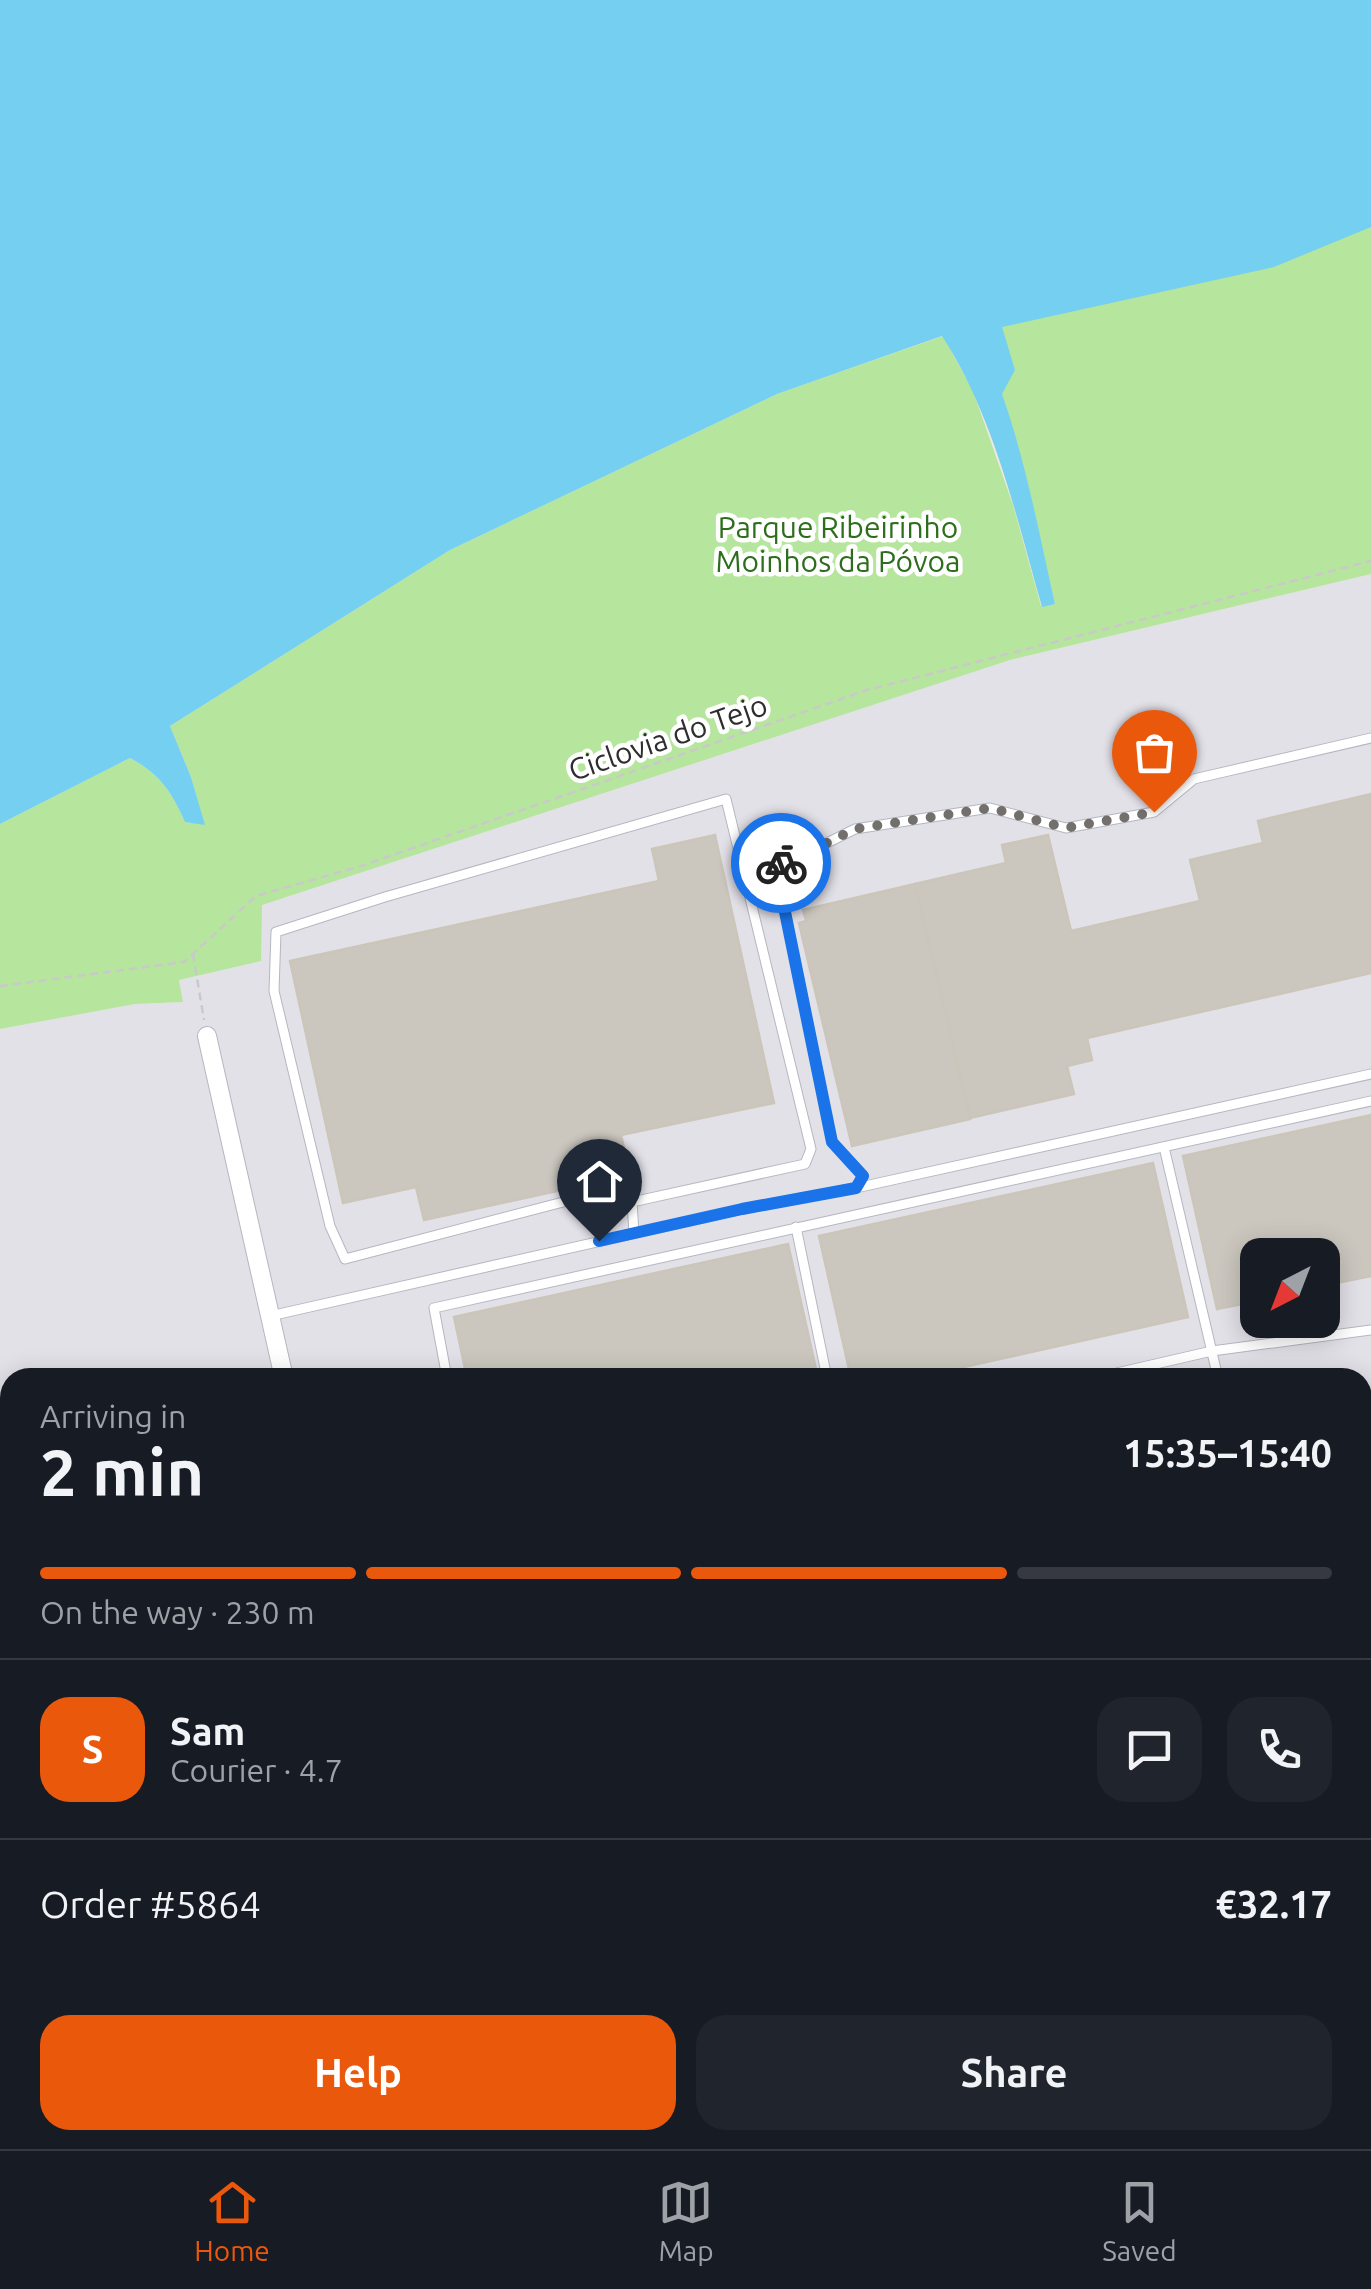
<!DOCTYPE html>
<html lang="en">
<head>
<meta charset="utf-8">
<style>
	body { margin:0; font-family:Ubuntu,sans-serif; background:#20242c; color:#f1f3f6; height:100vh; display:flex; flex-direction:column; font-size:38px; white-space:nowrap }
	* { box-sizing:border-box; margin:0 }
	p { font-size:32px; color:#9ea1a6 }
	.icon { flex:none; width:55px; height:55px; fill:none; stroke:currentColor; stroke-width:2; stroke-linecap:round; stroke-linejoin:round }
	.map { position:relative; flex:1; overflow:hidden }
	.panel { position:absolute; left:0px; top:1368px; width:1372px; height:782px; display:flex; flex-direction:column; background:#171b24; border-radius:30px 30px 0 0; box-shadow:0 5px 25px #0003 }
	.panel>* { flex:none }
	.needle { width:65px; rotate:222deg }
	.controls { position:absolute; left:1240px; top:1238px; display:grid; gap:20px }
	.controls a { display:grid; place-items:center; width:100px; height:100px; border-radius:20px; background:#171b24; box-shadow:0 5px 25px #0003; font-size:50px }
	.pin { position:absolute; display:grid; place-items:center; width:85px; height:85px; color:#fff; margin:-102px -42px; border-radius:50% 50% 50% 0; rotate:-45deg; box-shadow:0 0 10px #0007 }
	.pin .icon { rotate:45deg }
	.courier { position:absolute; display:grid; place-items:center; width:100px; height:100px; margin:-50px; border:8px solid #1a73e8; border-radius:50%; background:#fff; color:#222; box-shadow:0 2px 12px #0007 }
	.summary em { font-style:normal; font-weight:600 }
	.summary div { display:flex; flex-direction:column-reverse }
	.summary { display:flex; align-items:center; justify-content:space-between; height:170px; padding:0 40px }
	h1 { font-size:65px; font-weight:600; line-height:75px }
	.bar { display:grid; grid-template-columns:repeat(4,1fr); gap:15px 10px; align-content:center; height:120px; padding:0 40px }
	.bar i { height:12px; border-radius:8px; background:#363941 }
	.bar .selected { background:#ea580c }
	.bar p { grid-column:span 4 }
	.line { display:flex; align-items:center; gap:25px; padding:0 40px; border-top:2px solid #363941 }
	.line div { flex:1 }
	.round { display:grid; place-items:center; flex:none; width:105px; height:105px; border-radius:30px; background:#20242c }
	.button { display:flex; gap:20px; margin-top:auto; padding:20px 40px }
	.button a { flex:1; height:115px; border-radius:30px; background:#ea580c; color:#fff; font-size:40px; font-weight:600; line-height:115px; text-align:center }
	.button a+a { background:#20242c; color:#f1f3f6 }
	.tab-bar { display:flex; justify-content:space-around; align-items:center; height:140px; border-top:2px solid #363941; background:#171b24; font-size:28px; color:#9ea1a6 }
	.tab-bar a { display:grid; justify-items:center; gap:5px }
	.tab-bar .selected { color:#ea580c }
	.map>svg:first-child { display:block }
	.industrial { fill:#e3e1e8; fill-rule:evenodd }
	.green { fill:#b6e59e }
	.water { fill:#75cff0 }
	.building { fill:#cbc7bf; stroke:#cbc5ba; stroke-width:2.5 }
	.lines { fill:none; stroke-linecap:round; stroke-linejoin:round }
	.service-casing { stroke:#b4b7c1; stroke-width:11 }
	.minor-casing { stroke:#b4b7c1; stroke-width:20 }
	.primary-casing { stroke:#c9c9c9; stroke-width:30 }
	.path { stroke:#c9c9c9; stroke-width:2.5; stroke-dasharray:8 5; stroke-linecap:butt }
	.service { stroke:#fff; stroke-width:9 }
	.minor { stroke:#fff; stroke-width:18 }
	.primary { stroke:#f2d163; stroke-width:28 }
	.rail-casing { stroke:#a3a6b8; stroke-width:9 }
	.rail { stroke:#fff; stroke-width:5; stroke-dasharray:15; stroke-linecap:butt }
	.done { stroke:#726f6d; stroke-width:10; stroke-dasharray:0 18 }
	.route { stroke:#1a73e8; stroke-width:12 }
	.labels { text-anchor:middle; stroke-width:9; stroke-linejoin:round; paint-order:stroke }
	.park-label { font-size:30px; fill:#2c6e1b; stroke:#fff }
	.street-label { font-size:30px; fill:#2e2e2e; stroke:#fff }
</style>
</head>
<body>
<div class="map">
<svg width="1371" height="2149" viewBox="0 0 1371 2149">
	<rect width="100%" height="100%" fill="#efe9e1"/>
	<path class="industrial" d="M1371 574V1840L1363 1843 1362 1378H10V1922L0 1881V1029L135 1004 183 1002 179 980 261 961V905L1010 660ZM1258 1255H1322V1320H1258Z"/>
	<g class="green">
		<path d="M1371 120V574L1010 660 262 905 261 961 179 980 183 1002 135 1004 0 1029V824L130 758C160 774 171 791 185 822L204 824 191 777 170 726 450 550 777 394 943 336 973 391 1013 505 1041 606 1055 604 1032 510 966 325Z"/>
		<path d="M0 1923 10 1966V2140H50L52 2149H0Z"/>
		<path d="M66 2140H266L237 2149H68Z"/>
	</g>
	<path class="water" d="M0 0H1371V227L1274 267 1002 327 1015 370 1002 394C1026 462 1039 533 1055 604L1042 607C1016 516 994 416 942 336L777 394 450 550 170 726 191 777 205 825 185 822C171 791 160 774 130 758L0 824Z"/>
	<g class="building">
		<path d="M1371 794V973L1087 1038 1092 1060 1067 1066 1074 1094 970 1118 915 884 1006 863 1002 845 1048 835 1071 931 1200 901 1190 860 1263 843 1258 821Z"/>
		<path d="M715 835 774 1103 621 1135 630 1175 424 1220 416 1187 343 1203 290 961 659 881 652 849Z"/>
		<path d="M915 884 970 1119 852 1146 799 923 806 921 803 910Z"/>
		<path d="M1371 1115V1276L1322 1286V1255H1258V1301L1217 1309 1183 1156Z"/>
		<path d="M1153 1163 1188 1317 915 1378H851L819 1236Z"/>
		<path d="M788 1244 818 1378H467L454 1317Z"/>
		<path d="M1371 1457V1728L1362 1730V1459Z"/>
	</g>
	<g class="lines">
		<defs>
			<g id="service">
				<path d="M1164 1147 1218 1378"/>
				<path d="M856 1188 863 1175 832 1142 785 911 779 869 783 853 819 847 855 829 990 808 1066 828 1154 812 1194 779 1371 738"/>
				<path d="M632 1202 590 1195 345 1259 330 1226 274 991 276 932 385 897 726 799 811 1149 805 1164 632 1202 634 1233"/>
				<path d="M796 1227 827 1378"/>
				<path d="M270 1316 743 1209 856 1188 1371 1074"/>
				<path d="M447 1378 434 1308 1371 1101"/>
				<path d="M1095 1378 1212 1351 1371 1330"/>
				<path d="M1362 1805 1371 1802"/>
				<path d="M1106 2149 1129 2140"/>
			</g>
			<g id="minor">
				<path d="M207 1036 284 1378"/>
				<path d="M1362 2066 1371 2096"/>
				<path d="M413 2140 415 2149"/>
				<path d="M397 2149 399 2140"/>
				<path d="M565 2149 591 2140"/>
			</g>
			<g id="primary">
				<path d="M1362 2122 1371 2119"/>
				<path d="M1290 2149 1314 2140"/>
				<path d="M1361 2149 1371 2145"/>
			</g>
		</defs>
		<use href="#service" class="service-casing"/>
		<use href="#minor" class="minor-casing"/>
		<use href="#primary" class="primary-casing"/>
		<g class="path">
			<path d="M193 954 204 1020"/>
			<path d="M0 986 184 962 256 896 361 866 867 690 1371 561"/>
		</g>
		<use href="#service" class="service"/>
		<use href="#minor" class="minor"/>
		<use href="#primary" class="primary"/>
		<defs>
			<g id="rail">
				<path d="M1362 1917 1371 1913"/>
				<path d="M1362 1958 1371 1954"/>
				<path d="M1362 1979 1371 1976"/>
				<path d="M750 2149 775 2140"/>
				<path d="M844 2149 869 2140"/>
				<path d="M879 2149 904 2140"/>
				<path d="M956 2149 979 2140"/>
			</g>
		</defs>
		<use href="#rail" class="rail-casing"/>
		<use href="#rail" class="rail"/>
	</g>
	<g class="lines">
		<path class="done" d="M781 863 784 854 819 847 855 829 990 808 1066 828 1154 812"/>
		<path class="route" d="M599 1241 742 1209 856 1188 863 1176 832 1142 785 912 781 863"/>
	</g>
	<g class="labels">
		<g class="park-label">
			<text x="838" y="538">Parque Ribeirinho<tspan x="838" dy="34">Moinhos da Póvoa</tspan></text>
		</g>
		<g class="street-label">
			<text transform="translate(668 738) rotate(-19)" y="10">Ciclovia do Tejo</text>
		</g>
	</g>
</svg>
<div class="controls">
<a><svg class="needle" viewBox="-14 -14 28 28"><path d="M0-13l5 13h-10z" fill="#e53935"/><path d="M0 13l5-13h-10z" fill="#9ea1a6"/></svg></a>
</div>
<div class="pin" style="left:1154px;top:812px;background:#ea580c"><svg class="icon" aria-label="bag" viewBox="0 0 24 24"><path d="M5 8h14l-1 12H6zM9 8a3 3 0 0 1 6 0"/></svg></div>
<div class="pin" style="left:599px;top:1241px;background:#1f2937"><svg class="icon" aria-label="home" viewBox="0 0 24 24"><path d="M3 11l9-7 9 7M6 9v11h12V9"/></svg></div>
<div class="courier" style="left:781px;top:863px"><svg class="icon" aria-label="bike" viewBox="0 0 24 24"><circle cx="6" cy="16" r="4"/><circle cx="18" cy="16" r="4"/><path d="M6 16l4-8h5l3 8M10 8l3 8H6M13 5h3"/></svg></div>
<section class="panel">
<div class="summary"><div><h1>2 min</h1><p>Arriving in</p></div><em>15:35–15:40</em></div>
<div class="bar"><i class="selected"></i><i class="selected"></i><i class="selected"></i><i></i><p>On the way · 230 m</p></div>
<div class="line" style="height:180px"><b class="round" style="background:#ea580c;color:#fff">S</b><div><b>Sam</b><p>Courier · 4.7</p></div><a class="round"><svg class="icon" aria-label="chat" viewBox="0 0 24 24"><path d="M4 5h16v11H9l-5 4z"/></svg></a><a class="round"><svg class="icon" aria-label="phone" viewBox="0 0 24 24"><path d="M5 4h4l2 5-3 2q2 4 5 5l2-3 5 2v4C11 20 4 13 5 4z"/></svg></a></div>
<div class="line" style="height:130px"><div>Order #5864</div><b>€32.17</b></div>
<div class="button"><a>Help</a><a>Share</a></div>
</section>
</div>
<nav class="tab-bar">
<a class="selected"><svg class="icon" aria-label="home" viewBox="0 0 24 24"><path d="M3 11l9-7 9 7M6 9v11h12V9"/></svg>Home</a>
<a><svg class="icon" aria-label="map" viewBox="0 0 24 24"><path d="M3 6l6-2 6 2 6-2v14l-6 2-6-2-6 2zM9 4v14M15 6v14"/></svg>Map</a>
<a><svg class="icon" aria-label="saved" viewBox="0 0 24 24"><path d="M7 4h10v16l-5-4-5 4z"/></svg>Saved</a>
</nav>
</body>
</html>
